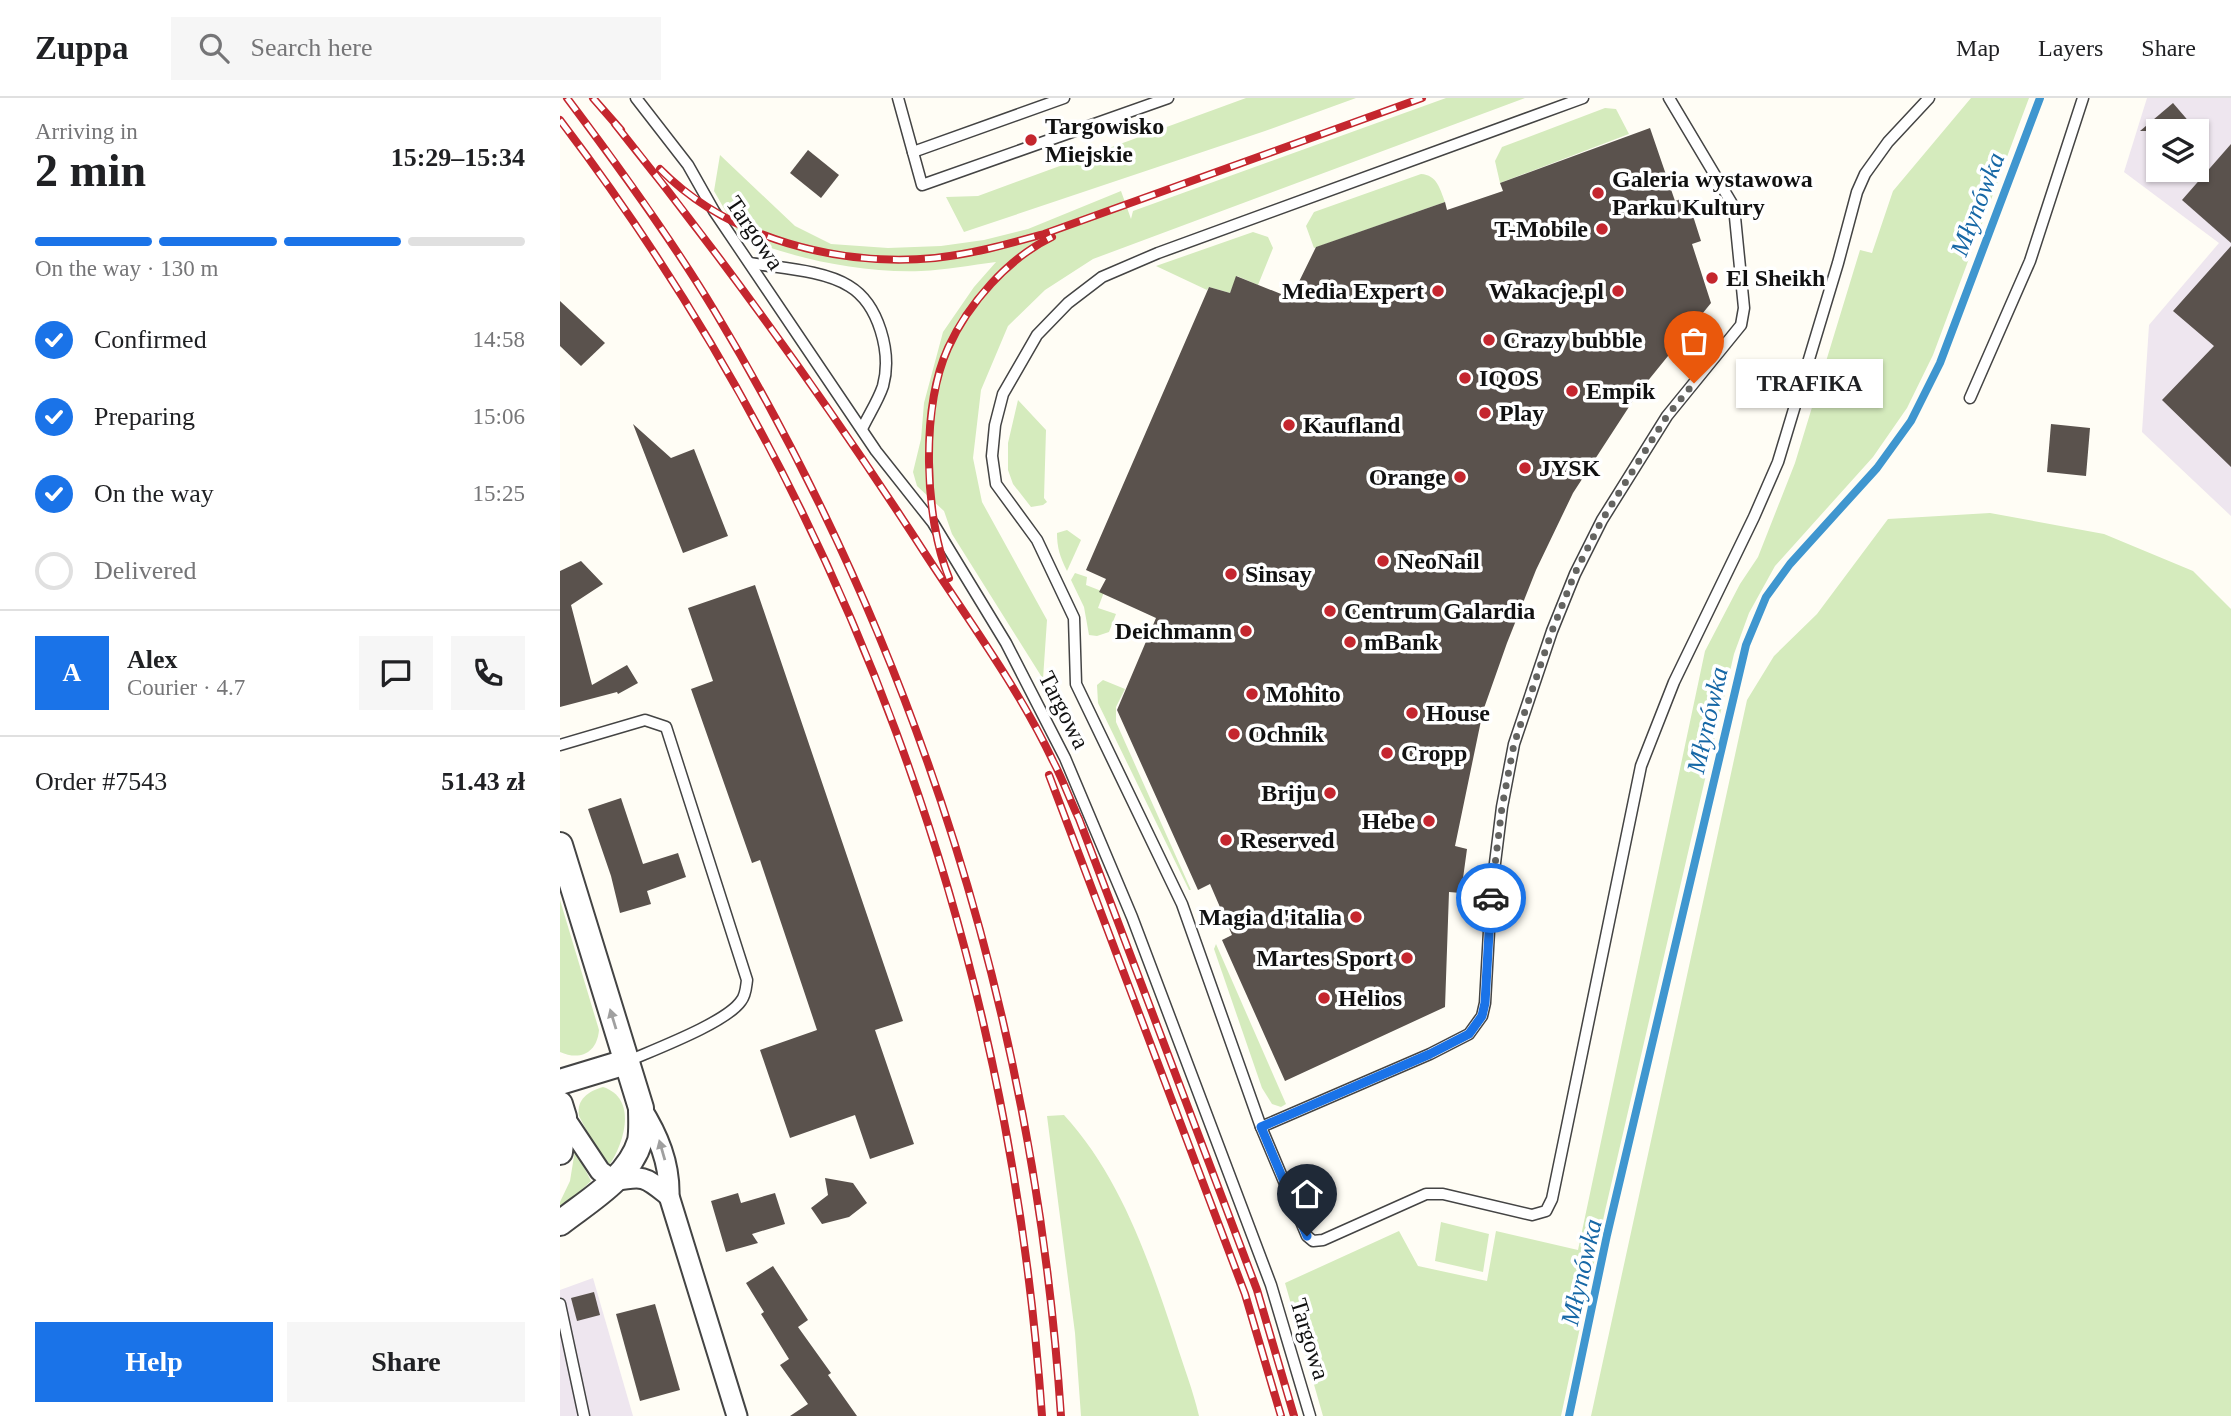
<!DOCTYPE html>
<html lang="en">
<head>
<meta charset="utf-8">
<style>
	body { margin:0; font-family:"Times New Roman",serif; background:#f6f6f6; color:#202124; height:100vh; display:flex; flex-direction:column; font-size:26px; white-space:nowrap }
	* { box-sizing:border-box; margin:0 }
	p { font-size:23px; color:#757577 }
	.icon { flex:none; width:38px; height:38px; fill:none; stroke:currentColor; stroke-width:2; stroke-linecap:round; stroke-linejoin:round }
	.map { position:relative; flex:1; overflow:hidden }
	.panel { display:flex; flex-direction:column; background:#fff; width:560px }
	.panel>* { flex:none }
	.controls { position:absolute; left:1586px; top:21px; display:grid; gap:14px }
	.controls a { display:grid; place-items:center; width:63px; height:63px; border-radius:0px; background:#fff; box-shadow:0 2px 5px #0004; font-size:35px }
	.pin { position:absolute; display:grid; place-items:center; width:60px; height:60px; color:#fff; margin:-72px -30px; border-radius:50% 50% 50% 0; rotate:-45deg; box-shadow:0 0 7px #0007 }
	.pin .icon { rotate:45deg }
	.courier { position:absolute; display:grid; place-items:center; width:70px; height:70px; margin:-35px; border:5px solid #1a73e8; border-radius:50%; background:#fff; color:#222; box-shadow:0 2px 9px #0007 }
	.bubble { position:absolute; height:49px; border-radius:0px; background:#fff; box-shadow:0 2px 5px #0004; font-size:23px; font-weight:700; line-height:49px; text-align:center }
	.overview em { font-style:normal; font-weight:700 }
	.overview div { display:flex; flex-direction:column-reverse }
	.overview { display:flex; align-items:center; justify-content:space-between; height:119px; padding:0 35px }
	h1 { font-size:46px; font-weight:700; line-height:52px }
	.bar { display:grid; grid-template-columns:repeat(4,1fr); gap:10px 7px; align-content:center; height:84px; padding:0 35px }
	.bar i { height:9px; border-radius:5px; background:#e0e0e0 }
	.bar .on { background:#1a73e8 }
	.bar p { grid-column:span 4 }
	.line { display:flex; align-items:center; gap:18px; padding:0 35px; border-top:2px solid #e0e0e0 }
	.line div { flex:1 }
	.round { display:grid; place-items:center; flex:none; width:74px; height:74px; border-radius:0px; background:#f6f6f6 }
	ol { padding:0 35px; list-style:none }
	li { display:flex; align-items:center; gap:21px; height:77px }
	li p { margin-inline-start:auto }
	li .icon { padding:7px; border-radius:50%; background:#1a73e8; color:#fff; stroke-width:4 }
	li:last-child { color:#757577 }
	li i { width:38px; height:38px; border:4px solid #e0e0e0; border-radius:50% }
	.button { display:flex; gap:14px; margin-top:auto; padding:14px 35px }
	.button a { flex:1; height:80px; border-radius:0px; background:#1a73e8; color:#fff; font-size:28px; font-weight:700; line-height:80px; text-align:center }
	.button a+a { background:#f6f6f6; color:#202124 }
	header { display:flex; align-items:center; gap:42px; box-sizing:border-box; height:98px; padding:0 35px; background:#fff; border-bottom:2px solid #e0e0e0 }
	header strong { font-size:33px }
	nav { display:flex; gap:38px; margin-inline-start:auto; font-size:24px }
	.search { width:490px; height:63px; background:#f6f6f6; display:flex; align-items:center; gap:18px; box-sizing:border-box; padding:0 24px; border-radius:0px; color:#757577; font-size:26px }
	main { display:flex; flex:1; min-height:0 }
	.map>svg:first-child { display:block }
	.industrial { fill:#eee6ef; fill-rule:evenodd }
	.green { fill:#d5ebbd }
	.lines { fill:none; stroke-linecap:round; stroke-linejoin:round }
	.stream { stroke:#3f96cf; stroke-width:8 }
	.building { fill:#5a524d }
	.service-casing { stroke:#444; stroke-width:13 }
	.minor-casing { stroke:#444; stroke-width:23 }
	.tertiary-casing { stroke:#444; stroke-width:28 }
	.service { stroke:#fff; stroke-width:10 }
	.minor { stroke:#fff; stroke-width:19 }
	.tertiary { stroke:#fff; stroke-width:24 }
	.rail-casing { stroke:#c4262e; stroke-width:8 }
	.rail { stroke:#fff; stroke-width:5; stroke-dasharray:16; stroke-linecap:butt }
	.oneway { fill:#a0a0a0 }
	.done { stroke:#646461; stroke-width:7; stroke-dasharray:0 12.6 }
	.route { stroke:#1a73e8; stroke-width:9 }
	.poi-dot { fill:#c4262e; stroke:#fff; stroke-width:2.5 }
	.labels { text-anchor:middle; stroke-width:7; stroke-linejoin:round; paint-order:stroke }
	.poi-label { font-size:24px; font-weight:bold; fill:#111; stroke:#fff; text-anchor:start }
	.street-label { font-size:24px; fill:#111; stroke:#fff }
	.water-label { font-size:26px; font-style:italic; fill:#1768a6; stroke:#fff }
</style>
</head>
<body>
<header>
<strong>Zuppa</strong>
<div class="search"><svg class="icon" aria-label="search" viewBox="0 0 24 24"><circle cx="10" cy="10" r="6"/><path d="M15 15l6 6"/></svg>Search here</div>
<nav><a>Map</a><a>Layers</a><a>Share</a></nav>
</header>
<main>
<section class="panel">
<div class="overview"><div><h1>2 min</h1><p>Arriving in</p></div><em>15:29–15:34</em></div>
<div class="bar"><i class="on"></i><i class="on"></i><i class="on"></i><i></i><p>On the way · 130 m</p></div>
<ol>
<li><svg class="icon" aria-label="check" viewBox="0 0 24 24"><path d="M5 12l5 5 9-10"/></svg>Confirmed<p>14:58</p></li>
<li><svg class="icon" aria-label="check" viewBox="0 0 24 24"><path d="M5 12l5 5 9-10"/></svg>Preparing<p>15:06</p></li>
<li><svg class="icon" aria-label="check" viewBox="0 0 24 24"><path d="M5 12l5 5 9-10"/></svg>On the way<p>15:25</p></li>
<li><i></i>Delivered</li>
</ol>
<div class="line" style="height:126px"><b class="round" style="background:#1a73e8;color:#fff">A</b><div><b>Alex</b><p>Courier · 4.7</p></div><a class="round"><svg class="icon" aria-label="chat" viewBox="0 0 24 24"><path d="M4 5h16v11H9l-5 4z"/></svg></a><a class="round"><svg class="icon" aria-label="phone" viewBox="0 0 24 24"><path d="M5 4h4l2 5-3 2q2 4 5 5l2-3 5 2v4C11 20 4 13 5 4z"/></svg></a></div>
<div class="line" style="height:91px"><div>Order #7543</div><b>51.43 zł</b></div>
<div class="button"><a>Help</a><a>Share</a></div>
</section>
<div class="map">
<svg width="1671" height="1318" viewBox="0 0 1671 1318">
	<rect width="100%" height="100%" fill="#fffdf5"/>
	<g class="industrial">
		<path d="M1587 0H1671V418L1582 334 1589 227 1659 145 1564 74ZM1598 33H1636V72H1598Z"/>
		<path d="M33 1180 73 1318H0V1192Z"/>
	</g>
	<g class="green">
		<path d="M686 0H796L705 33 404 134 386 99 418 98Z"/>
		<path d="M886 0H965L533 161 485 192 448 228 421 292 413 360 422 404 487 522 483 581 392 436 384 413 357 388 353 374 361 341 364 305 383 234 414 189 436 164C411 167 386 172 361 173 299 175 238 161 181 140L154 93 160 57 235 128 271 146 328 150 381 148 424 142 468 131 561 93 571 121 573 113Z"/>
		<path d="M1411 0H1469L1373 257 1347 310 1313 359 1215 468 1189 515 1174 556 1045 1113 1001 1318H763L725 1185 839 1133 858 1168 927 1183 936 1133 1018 1152 1145 553 1180 486 1198 459 1235 365 1300 152 1312 155 1333 93Z"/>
		<path d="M1045 10 1056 11 1069 36 940 85 935 63 942 49Z"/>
		<path d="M861 76C877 77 880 91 885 104L754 150 746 128 754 114Z"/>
		<path d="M693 134 708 139 713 150 698 187 677 178 670 195 649 189 647 192 596 168Z"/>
		<path d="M458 302 486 332 484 400 487 404 483 407 471 409 453 386 448 372V345Z"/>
		<path d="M1430 415 1544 436 1633 473 1671 511V1318H1031L1187 602 1214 558 1257 516 1328 421Z"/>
		<path d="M507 432 521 442 507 473C500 459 497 450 497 435Z"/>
		<path d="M515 475 527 479 526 487 544 494 538 510 556 516 549 534 537 538 529 537 524 509 511 482Z"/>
		<path d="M543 582 565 591 556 609V624L631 792H629L538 605 537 587Z"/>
		<path d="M0 802 39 932C37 955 20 963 0 954Z"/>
		<path d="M656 846 726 1006 721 1009 712 1006 702 990 654 851Z"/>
		<path d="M43 989C77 1000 65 1043 50 1066L42 1062 19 1018C16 1001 29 993 43 989Z"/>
		<path d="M504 1017C561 1079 589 1163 615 1241 623 1267 633 1292 639 1318H521L515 1235 487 1018Z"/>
		<path d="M15 1052 31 1083 0 1112V1104L10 1083Z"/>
		<path d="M881 1124 929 1136 923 1174 875 1163Z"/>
	</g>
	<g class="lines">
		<path class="stream" d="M1009 1318 1047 1137 1186 547 1206 499 1230 466 1317 370 1351 323 1380 265 1480 0"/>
	</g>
	<g class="building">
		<path d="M1613 5 1637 33H1580Z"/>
		<path d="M1090 30 1115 103 1127 99 1141 143 1132 146 1151 205 1078 295 1013 395 976 472 947 545 923 613 895 748 907 751 901 795 889 794 885 909 725 983 662 842 672 837 650 786 638 792 557 612 596 520 539 494 546 481 526 472 649 189 670 195 676 178 731 200 756 149 885 104 887 112 943 93 940 85Z"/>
		<path d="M1671 46V145L1622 102Z"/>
		<path d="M248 52 279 77 261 100 230 75Z"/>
		<path d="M1671 148V369L1602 302 1654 248 1613 213Z"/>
		<path d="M0 203 45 245 21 268 0 248Z"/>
		<path d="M73 326 111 360 134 351 168 438 123 455Z"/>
		<path d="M1491 326 1530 330 1526 378 1487 374Z"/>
		<path d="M21 463 43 486 11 507 32 587 67 567 78 585 58 596 57 594 0 609V473Z"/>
		<path d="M195 487 343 923 315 932 354 1046 310 1061 295 1017 230 1040 200 952 257 932 200 762 192 765 131 591 153 583 128 510Z"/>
		<path d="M61 700 83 766 118 755 126 779 87 793 91 806 60 815 51 778 28 711Z"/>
		<path d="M265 1080 293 1085 307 1105 289 1119 262 1126 251 1110 268 1097Z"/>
		<path d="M178 1095 181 1105 215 1095 225 1126 192 1136 198 1145 166 1154 151 1103Z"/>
		<path d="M213 1168 248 1222 238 1229 271 1275 268 1277 297 1318H230L248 1306 220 1267 229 1261 201 1216 204 1214 186 1185Z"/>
		<path d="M34 1194 40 1217 17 1223 11 1200Z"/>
		<path d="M95 1206 120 1292 80 1303 56 1216Z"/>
	</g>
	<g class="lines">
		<defs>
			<g id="service">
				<path d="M76 0 128 67 154 113 316 353 373 425 446 545 505 660 572 819 711 1187 750 1318"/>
				<path d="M338 0 362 87 608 0"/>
				<path d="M1109 0 1174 109 1184 210 1181 227 1107 318 1042 422 1015 476 992 533 954 646 942 709 931 797 925 905 922 918 909 936 870 956 701 1029 747 1138 753 1143 763 1142 866 1096H883L972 1117 986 1113 992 1101 1081 668 1114 584 1194 419 1218 364 1278 165 1297 94 1305 76 1328 44 1369 0"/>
				<path d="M353 54 504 0"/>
				<path d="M190 165C219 170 264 172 289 188 319 206 332 255 323 288 318 303 308 318 302 331"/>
				<path d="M1410 300 1470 163 1523 0"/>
				<path d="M0 647 85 622 106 629 187 882C186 889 186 897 181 903 166 925 93 952 66 964"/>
				<path d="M701 1029 622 806 516 586 514 520 477 442 436 386 432 358 435 327 443 296 477 237 508 205 542 179 598 155 1023 0"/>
				<path d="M0 1206 24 1318"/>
			</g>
			<g id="minor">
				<path d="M81 1010C98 1037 110 1065 109 1098L177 1318"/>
				<path d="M4 1019 40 1073 54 1083C85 1077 85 1079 109 1098"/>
			</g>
			<g id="tertiary">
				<path d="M0 747 81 1010C81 1020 82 1033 80 1043 69 1080 28 1103 0 1125"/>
				<path d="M0 984 66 964"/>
				<path d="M0 1006 4 1019 0 1054"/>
			</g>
		</defs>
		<use href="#service" class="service-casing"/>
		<use href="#minor" class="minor-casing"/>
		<use href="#tertiary" class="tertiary-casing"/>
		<use href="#service" class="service"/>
		<use href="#minor" class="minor"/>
		<use href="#tertiary" class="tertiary"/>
		<defs>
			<g id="rail">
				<path d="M7 0C59 69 110 139 154 212 358 551 475 924 501 1318"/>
				<path d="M33 0 61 32"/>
				<path d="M0 22C287 399 449 846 482 1318"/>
				<path d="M55 26C167 165 271 310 368 460 411 526 459 591 493 663 503 682 510 702 519 721L697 1192 734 1318"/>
				<path d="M100 71C169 141 279 169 375 160 413 156 448 146 484 136L862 0"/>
				<path d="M389 480C364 419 361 310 388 250 408 206 448 160 492 139"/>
				<path d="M489 677 685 1196 721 1318"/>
			</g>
		</defs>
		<use href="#rail" class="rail-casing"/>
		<use href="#rail" class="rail"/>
	</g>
	<defs><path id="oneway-solid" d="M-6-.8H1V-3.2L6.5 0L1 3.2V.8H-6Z" transform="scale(1.75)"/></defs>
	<g class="oneway">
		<use href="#oneway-solid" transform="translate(53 921) rotate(-107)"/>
		<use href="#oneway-solid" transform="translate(102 1052) rotate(-106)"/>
	</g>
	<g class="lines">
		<path class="done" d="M931 800 942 709 954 646 992 533 1015 475 1042 422 1107 318 1134 285"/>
		<path class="route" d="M747 1138 701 1029 870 956 909 936 922 918 925 905 931 800"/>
	</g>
	<g class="poi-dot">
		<circle cx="471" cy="42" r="7"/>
		<circle cx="1038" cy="95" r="7"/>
		<circle cx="1042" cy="131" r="7"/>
		<circle cx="1152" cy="180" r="7"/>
		<circle cx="878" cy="193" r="7"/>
		<circle cx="1058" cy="193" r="7"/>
		<circle cx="929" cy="242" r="7"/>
		<circle cx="905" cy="280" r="7"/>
		<circle cx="1012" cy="293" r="7"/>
		<circle cx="925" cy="315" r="7"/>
		<circle cx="729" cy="327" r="7"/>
		<circle cx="965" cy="370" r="7"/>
		<circle cx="900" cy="379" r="7"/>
		<circle cx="823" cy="463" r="7"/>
		<circle cx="671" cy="476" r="7"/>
		<circle cx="770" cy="513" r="7"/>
		<circle cx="686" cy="533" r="7"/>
		<circle cx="790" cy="544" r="7"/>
		<circle cx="692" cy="596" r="7"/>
		<circle cx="852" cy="615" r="7"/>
		<circle cx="674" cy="636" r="7"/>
		<circle cx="827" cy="655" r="7"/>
		<circle cx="770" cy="695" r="7"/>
		<circle cx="869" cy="723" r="7"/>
		<circle cx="666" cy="742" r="7"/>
		<circle cx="796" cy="819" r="7"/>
		<circle cx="847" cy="860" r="7"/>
		<circle cx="764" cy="900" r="7"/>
	</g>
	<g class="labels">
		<g class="poi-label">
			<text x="485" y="36">Targowisko<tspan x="485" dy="28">Miejskie</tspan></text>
			<text x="1052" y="89">Galeria wystawowa<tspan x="1052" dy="28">Parku Kultury</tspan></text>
			<text x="1028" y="139" text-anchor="end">T-Mobile</text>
			<text x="1166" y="188">El Sheikh</text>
			<text x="864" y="201" text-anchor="end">Media Expert</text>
			<text x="1044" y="201" text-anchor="end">Wakacje.pl</text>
			<text x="943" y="250">Crazy bubble</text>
			<text x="919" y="288">IQOS</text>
			<text x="1026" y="301">Empik</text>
			<text x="939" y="323">Play</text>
			<text x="743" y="335">Kaufland</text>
			<text x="979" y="378">JYSK</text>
			<text x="886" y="387" text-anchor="end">Orange</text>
			<text x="837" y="471">NeoNail</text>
			<text x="685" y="484">Sinsay</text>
			<text x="784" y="521">Centrum Galardia</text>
			<text x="672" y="541" text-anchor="end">Deichmann</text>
			<text x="804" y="552">mBank</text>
			<text x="706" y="604">Mohito</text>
			<text x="866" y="623">House</text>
			<text x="688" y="644">Ochnik</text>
			<text x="841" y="663">Cropp</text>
			<text x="756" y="703" text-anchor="end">Briju</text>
			<text x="855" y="731" text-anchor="end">Hebe</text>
			<text x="680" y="750">Reserved</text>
			<text x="782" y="827" text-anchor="end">Magia d'italia</text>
			<text x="833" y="868" text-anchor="end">Martes Sport</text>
			<text x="778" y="908">Helios</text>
		</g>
		<g class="street-label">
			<text transform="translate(195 135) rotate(56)" y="8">Targowa</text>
			<text transform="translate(504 612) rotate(63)" y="8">Targowa</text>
			<text transform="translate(750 1241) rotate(73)" y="8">Targowa</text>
		</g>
		<g class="water-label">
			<text transform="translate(1417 106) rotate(-69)" y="9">Młynówka</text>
			<text transform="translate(1147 622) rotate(-77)" y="9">Młynówka</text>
			<text transform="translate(1021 1174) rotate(-77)" y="9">Młynówka</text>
		</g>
	</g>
</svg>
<div class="controls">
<a><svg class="icon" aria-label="layers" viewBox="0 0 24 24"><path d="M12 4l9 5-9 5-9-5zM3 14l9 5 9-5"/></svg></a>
</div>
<div class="pin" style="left:1134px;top:285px;background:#ea580c"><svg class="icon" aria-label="bag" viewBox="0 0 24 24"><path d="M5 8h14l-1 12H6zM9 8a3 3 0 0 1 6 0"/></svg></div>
<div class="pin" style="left:747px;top:1138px;background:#1f2937"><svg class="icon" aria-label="home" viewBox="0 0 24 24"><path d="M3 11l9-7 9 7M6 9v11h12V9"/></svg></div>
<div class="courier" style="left:931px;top:800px"><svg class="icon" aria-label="car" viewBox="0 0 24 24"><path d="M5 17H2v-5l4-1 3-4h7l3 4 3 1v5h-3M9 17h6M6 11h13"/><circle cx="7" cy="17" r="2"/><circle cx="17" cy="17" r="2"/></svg></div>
<div class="bubble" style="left:1176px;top:261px;width:147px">TRAFIKA</div>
</div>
</main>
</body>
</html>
